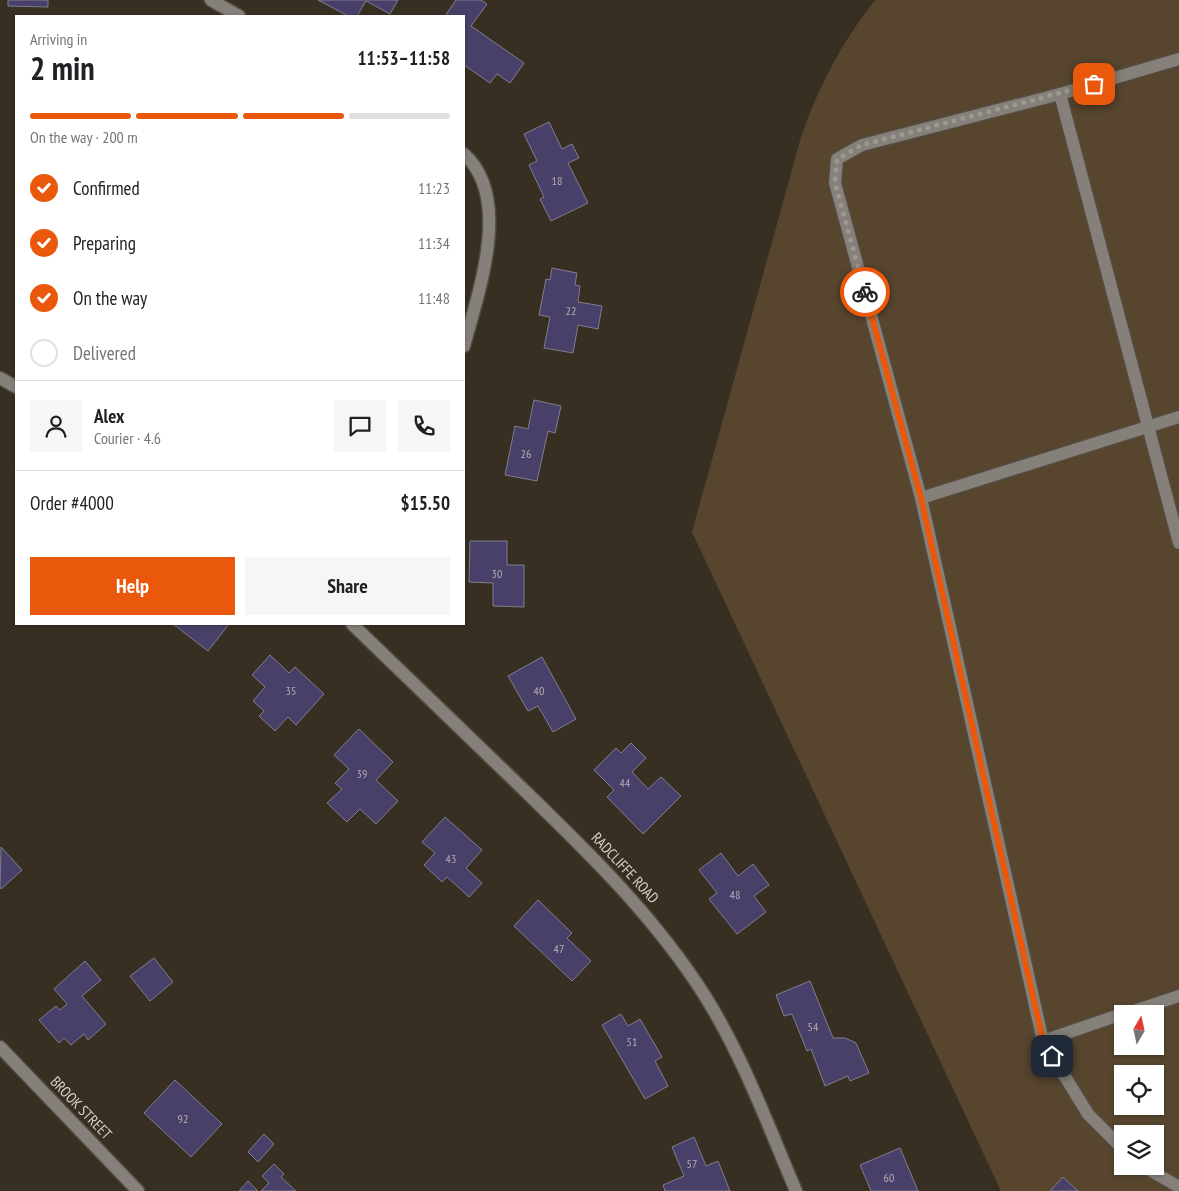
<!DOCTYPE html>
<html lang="en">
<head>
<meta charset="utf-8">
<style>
	body { margin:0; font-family:"PT Sans Narrow",sans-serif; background:#f6f6f6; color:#202124; height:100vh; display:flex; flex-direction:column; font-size:19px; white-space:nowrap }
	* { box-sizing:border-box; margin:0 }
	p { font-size:16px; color:#757577 }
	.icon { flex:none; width:28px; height:28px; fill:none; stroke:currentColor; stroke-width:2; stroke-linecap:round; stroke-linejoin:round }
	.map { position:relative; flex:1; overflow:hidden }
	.drawer { position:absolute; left:15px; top:15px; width:450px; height:610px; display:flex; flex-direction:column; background:#fff; border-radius:0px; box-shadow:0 1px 4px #0004 }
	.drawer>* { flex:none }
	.needle { width:32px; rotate:9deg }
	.buttons { position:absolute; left:1114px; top:1005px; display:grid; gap:10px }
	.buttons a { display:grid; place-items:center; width:50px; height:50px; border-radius:0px; background:#fff; box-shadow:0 1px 4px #0004; font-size:25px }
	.pin { position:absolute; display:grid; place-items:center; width:42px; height:42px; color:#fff; margin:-21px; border-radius:10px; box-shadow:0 2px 8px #0006 }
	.courier { position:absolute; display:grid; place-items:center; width:50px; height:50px; margin:-25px; border:4px solid #ea580c; border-radius:50%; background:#fff; color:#222; box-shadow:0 1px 6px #0007 }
	.headline em { font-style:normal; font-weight:600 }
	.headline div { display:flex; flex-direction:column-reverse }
	.headline { display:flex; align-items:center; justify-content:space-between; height:85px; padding:0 15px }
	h1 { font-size:32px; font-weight:600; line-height:38px }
	.bar { display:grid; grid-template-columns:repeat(4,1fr); gap:8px 5px; align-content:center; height:60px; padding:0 15px }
	.bar i { height:6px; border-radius:4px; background:#e0e0e0 }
	.bar .on { background:#ea580c }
	.bar p { grid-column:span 4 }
	.line { display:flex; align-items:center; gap:12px; padding:0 15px; border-top:1px solid #e0e0e0 }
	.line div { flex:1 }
	.round { display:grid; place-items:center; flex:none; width:52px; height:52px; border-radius:0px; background:#f6f6f6 }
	ol { padding:0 15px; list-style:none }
	li { display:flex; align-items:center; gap:15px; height:55px }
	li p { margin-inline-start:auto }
	li .icon { padding:5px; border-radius:50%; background:#ea580c; color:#fff; stroke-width:4 }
	li:last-child { color:#757577 }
	li i { width:28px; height:28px; border:2px solid #e0e0e0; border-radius:50% }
	.action { display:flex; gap:10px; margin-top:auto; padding:10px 15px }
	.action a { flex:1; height:58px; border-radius:0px; background:#ea580c; color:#fff; font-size:20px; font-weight:600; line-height:58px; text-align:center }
	.action a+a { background:#f6f6f6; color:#202124 }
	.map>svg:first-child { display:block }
	.green { fill:#57452e; fill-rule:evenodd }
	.building { fill:#484068; stroke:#807e8e }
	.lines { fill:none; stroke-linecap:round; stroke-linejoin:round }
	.minor-casing { stroke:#554c41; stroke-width:15 }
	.minor { stroke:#85807a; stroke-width:12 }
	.done { stroke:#9f988f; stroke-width:5; stroke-dasharray:0 9 }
	.route { stroke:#ea580c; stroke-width:6 }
	.labels { text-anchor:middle; stroke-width:4; stroke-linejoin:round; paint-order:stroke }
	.number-label { font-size:12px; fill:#b3adb1 }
	.street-label { font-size:15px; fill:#d7d1c9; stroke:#382f23 }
</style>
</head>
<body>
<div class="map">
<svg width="1179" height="1191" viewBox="0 0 1179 1191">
	<rect width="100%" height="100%" fill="#382f23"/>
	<path class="green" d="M875 0H1179V1191H1001L692 532 801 137C818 87 842 42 875 0ZM1122 1014H1155V1046H1122ZM1122 1074H1155V1106H1122ZM1122 1134H1155V1166H1122Z"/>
	<g class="building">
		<path d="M8 0H48V7L8 6Z"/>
		<path d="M318 0H398L390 14 366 1 357 16H348Z"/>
		<path d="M456 0H481L487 4 471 26 524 63 510 83 497 74 490 83 464 65V16H445Z"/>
		<path d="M549 122 562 149 572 144 579 158 568 163 588 203 551 221 540 199 544 197 529 165 537 161 524 134Z"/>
		<path d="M552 268 577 273 575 285 580 286 578 302 602 306 598 329 578 325 573 353 544 348 550 317 539 315 546 279 550 280Z"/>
		<path d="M534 400 561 406 555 433 548 431 537 481 505 475 515 426 528 429Z"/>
		<path d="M470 541H507V565H524V607L493 606V583L469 582Z"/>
		<path d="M173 624H229L208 651Z"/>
		<path d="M270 655 289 673 295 667 324 694 296 725 288 717 275 731 259 716 264 711 253 701 265 687 252 675Z"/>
		<path d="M542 657 576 719 553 732 538 706 528 711 508 676Z"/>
		<path d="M359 729 393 762 376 780 398 801 376 824 360 809 347 822 327 803 342 789 335 783 349 769 334 755Z"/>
		<path d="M631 743 646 758 632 772 648 789 661 777 681 796 643 834 607 797 614 790 594 770 616 748 621 753Z"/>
		<path d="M445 817 482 850 466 868 482 883 469 897 447 877 442 882 424 865 435 853 422 842Z"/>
		<path d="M1 847 22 870 1 889 0 887Z"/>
		<path d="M721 853 738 876 753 864 769 885 754 896 766 912 737 934 709 899 717 893 699 870Z"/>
		<path d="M538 900 572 933 567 938 591 961 572 981 514 926Z"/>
		<path d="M154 958 173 982 150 1001 130 976Z"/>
		<path d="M85 961 101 980 82 996 106 1024 88 1040 84 1034 71 1045 64 1038 59 1043 39 1020 56 1006 60 1010 67 1004 54 989Z"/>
		<path d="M810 981 833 1038H845L856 1043 869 1073 850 1081 848 1076 825 1086 811 1049 807 1051 792 1014 784 1016 776 995Z"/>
		<path d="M621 1014 628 1026 640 1019 662 1057 655 1061 668 1086 645 1099 602 1025Z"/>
		<path d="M175 1080 222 1124 191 1157 144 1113Z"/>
		<path d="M264 1134 274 1144 258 1162 248 1152Z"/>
		<path d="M694 1137 706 1166 718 1161 730 1191H665L663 1185 684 1176 672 1147Z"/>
		<path d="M900 1148 918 1191H871L860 1165Z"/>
		<path d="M274 1164 284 1174 281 1177 296 1191H261L269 1183 262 1176Z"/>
		<path d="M1063 1177 1078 1191H1050Z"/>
		<path d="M248 1181 258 1191H239Z"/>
	</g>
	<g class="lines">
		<defs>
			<g id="minor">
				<path d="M211 0 239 16"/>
				<path d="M1060 94 1179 59"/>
				<path d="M464 154C513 198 478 293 464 346"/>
				<path d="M0 378 16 387"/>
				<path d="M921 498 1179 417"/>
				<path d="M352 624C409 679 466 734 523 789 590 854 655 917 705 996 743 1057 768 1125 796 1191"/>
				<path d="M1122 1014 1043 1041 921 498 835 183 837 159 862 145 1060 94 1179 543"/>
				<path d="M1125 1014 1179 996"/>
				<path d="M1043 1041 1088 1114 1122 1148"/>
				<path d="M0 1047 138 1191"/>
				<path d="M1143 1166 1179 1187"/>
			</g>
		</defs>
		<use href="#minor" class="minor-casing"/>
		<use href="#minor" class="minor"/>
	</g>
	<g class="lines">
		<path class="done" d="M865 292 835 183 837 159 862 145 1094 84"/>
		<path class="route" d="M865 292 921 498 1043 1041 1052 1056"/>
	</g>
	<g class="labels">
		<g class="number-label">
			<text x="557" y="185">18</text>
			<text x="571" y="315">22</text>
			<text x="526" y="458">26</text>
			<text x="497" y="578">30</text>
			<text x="291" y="695">35</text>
			<text x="539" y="695">40</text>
			<text x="362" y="778">39</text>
			<text x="625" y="787">44</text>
			<text x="451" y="863">43</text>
			<text x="735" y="899">48</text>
			<text x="559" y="953">47</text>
			<text x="813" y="1031">54</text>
			<text x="632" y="1046">51</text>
			<text x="183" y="1123">92</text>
			<text x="692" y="1168">57</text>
			<text x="889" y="1182">60</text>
		</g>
		<g class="street-label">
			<text transform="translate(625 868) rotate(47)" y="5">RADCLIFFE ROAD</text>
			<text transform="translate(81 1108) rotate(46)" y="5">BROOK STREET</text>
		</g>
	</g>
</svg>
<div class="buttons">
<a><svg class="needle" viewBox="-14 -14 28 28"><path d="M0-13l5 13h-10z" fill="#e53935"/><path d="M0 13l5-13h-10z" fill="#757577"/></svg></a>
<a><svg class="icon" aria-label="locate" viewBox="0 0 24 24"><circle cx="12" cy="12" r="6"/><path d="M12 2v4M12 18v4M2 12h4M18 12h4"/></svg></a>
<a><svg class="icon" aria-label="layers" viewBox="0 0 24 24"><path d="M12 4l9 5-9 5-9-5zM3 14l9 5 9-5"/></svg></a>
</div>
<div class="pin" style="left:1094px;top:84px;background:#ea580c"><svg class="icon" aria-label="bag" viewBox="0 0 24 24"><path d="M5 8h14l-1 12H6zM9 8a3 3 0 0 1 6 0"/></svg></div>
<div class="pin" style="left:1052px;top:1056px;background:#1f2937"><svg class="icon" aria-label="home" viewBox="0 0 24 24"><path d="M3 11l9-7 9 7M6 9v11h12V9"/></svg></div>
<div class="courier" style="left:865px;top:292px"><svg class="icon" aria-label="bike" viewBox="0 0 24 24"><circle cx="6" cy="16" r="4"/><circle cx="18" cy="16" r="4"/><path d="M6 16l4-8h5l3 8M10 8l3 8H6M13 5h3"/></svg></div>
<section class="drawer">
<div class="headline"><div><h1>2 min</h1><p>Arriving in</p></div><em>11:53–11:58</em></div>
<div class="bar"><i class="on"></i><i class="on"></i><i class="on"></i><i></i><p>On the way · 200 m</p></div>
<ol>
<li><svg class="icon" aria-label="check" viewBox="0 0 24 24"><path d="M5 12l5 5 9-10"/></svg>Confirmed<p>11:23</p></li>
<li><svg class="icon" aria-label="check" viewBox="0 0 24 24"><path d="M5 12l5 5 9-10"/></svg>Preparing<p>11:34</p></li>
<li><svg class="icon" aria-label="check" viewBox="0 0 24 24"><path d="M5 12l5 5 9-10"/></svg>On the way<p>11:48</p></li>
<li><i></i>Delivered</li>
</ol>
<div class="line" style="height:90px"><a class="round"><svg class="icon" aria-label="person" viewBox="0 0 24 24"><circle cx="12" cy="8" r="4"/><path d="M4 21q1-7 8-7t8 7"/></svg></a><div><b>Alex</b><p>Courier · 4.6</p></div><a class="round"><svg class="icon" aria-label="chat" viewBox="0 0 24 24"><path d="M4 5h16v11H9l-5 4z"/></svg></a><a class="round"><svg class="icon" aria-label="phone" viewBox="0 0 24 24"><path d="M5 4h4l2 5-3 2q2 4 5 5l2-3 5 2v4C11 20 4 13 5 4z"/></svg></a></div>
<div class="line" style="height:65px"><div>Order #4000</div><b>$15.50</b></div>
<div class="action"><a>Help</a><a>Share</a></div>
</section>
</div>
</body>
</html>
